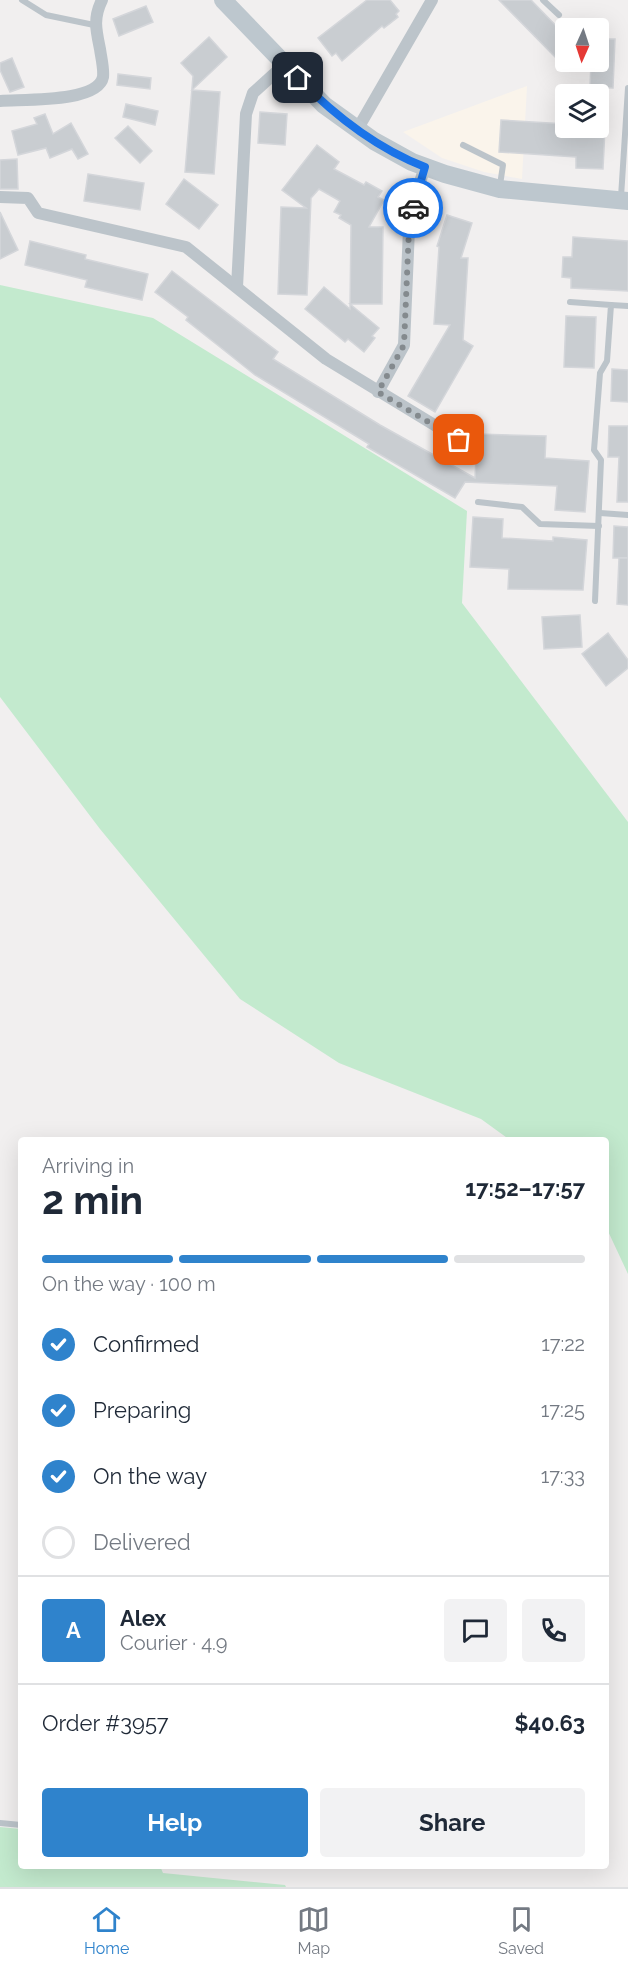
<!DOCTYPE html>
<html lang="en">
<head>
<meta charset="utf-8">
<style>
	body { margin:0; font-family:Raleway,sans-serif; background:#f2f2f3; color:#1f2937; height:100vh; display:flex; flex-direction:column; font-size:22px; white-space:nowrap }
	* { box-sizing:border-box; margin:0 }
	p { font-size:20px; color:#747a83 }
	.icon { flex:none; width:33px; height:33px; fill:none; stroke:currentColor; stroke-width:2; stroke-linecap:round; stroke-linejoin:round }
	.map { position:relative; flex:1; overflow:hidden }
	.panel { position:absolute; left:18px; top:1137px; width:591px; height:732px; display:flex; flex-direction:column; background:#fff; border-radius:6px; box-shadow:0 6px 24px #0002 }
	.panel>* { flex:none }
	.needle { width:39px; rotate:183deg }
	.controls { position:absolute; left:555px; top:18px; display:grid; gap:12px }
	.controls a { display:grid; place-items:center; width:54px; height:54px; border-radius:6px; background:#fff; box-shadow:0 6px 24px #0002; font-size:30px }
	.pin { position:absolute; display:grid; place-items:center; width:51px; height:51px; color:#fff; margin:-26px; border-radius:12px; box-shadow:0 3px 9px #0006 }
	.courier { position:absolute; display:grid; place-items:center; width:60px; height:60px; margin:-30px; border:4px solid #1a73e8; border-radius:50%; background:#fff; color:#222; box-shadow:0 2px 8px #0007 }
	.summary em { font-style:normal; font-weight:700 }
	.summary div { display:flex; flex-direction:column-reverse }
	.summary { display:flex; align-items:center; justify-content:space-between; height:102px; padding:0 24px }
	h1 { font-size:39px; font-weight:700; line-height:45px }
	.bar { display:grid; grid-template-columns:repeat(4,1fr); gap:9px 6px; align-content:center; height:72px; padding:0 24px }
	.bar i { height:8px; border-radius:4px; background:#e0e1e3 }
	.bar .on { background:#2f83cc }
	.bar p { grid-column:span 4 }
	.line { display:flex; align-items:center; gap:15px; padding:0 24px; border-top:2px solid #e0e1e3 }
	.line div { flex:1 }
	.round { display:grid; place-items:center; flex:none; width:63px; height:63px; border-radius:6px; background:#f2f2f3 }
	ol { padding:0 24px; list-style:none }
	li { display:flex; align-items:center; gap:18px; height:66px }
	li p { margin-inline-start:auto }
	li .icon { padding:6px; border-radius:50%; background:#2f83cc; color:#fff; stroke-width:4 }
	li:last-child { color:#747a83 }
	li i { width:33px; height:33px; border:3px solid #e0e1e3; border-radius:50% }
	.button { display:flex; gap:12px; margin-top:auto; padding:12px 24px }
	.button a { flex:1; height:69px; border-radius:6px; background:#2f83cc; color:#fff; font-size:24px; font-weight:700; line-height:69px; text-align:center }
	.button a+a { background:#f2f2f3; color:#1f2937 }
	.dock { display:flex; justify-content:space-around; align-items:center; height:84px; border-top:2px solid #e0e1e3; background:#fff; font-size:16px; color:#747a83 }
	.dock a { display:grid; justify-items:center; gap:3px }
	.dock .on { color:#2f83cc }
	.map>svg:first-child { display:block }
	.commercial { fill:#faf4eb }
	.green { fill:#c3eace }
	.building { fill:#c9cdd1; stroke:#d4d6da; stroke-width:1.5 }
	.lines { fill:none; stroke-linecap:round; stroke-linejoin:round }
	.lane { stroke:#bcc4ca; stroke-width:6 }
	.street { stroke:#bcc4ca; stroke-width:12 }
	.secondary { stroke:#bdc7ce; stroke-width:18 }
	.done { stroke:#848a8e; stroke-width:6; stroke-dasharray:0 10.8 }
	.route { stroke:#1a73e8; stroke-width:8 }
</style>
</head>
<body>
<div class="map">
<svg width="628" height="1887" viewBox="0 0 628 1887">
	<rect width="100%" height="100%" fill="#f1efef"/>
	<path class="commercial" d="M527 86 522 179 484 172 442 158 403 132Z"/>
	<g class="green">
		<path d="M0 285 153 318 467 511 462 603 628 822V1274L606 1227V1140H510L481 1119 339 1063 240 999 100 829 0 697Z"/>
		<path d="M0 1827 21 1829V1866H160L163 1873 285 1885 286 1887H0Z"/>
	</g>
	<g class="building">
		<path d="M367 0H390L399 11 396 14 398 17 384 28 382 26 342 61 336 53 332 56 318 38Z"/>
		<path d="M499 0H531L566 36V53L558 60Z"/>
		<path d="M146 6 153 22 119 36 113 19Z"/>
		<path d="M209 37 227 57 192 90 220 92 214 174 185 172 193 76 181 63Z"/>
		<path d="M598 39H615L613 88 590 87 591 62H598Z"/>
		<path d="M12 58 24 87 10 92 0 70V63Z"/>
		<path d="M118 74 151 78 150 89 117 85Z"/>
		<path d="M126 104 158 111 155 125 123 117Z"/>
		<path d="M260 112 287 114 285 145 258 143Z"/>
		<path d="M45 114 53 134 71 123 88 154 78 159 72 149 50 158 46 148 18 155 12 131 37 124 34 118Z"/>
		<path d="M501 120 566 124V128H605L603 169 576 168V157L499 152Z"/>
		<path d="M128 126 152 151 140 163 115 138Z"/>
		<path d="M317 145 339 162 334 169 364 185 366 182 382 191 378 197 384 200 369 227H383L382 304H350L379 328 372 336 375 338 364 352 348 339 345 342 305 309 324 287 350 309 351 225 339 218 341 215 334 212 340 201 319 189 311 198 307 295 278 294 281 207 306 208 282 190Z"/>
		<path d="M17 159 18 189H0V160Z"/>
		<path d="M88 174 144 183 140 210 84 201Z"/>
		<path d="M184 179 218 205 199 229 166 204Z"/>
		<path d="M0 212 18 250 0 259Z"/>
		<path d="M447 215 472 223 461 258H468L463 340 473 346 435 412 408 396 450 325 434 324 439 247 437 246Z"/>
		<path d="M573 237 628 241V291L571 288V278L562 277 563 257H572Z"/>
		<path d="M30 241 86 255 85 259 148 274 142 300 85 287 87 280 25 265Z"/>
		<path d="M172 271 278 352 273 359 380 425 475 478 477 434 546 436 545 458 589 461 585 512 555 510 557 486 465 482 455 498 367 447 369 444 255 375 225 351 186 320 188 317 155 292Z"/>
		<path d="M566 316 596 317 594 368 564 367Z"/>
		<path d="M612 369 628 370V402L611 401Z"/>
		<path d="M609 426H628V502H617L619 457H608Z"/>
		<path d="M473 517 503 519 502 538 553 541V537L587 540 583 590 508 589 509 569 470 567Z"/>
		<path d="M614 526 628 527V558H613Z"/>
		<path d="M619 558H628V605L617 604Z"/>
		<path d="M580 615 582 647 544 649 542 617Z"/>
		<path d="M608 633 628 660V668L606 686 582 654Z"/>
	</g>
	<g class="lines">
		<g class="lane">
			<path d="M22 0 46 15 94 25"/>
			<path d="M543 0 559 15"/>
			<path d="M463 145 503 165 500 185"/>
			<path d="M621 197 628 88"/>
			<path d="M570 302 611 305 607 361 600 373 594 450 601 460 595 601"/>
			<path d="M611 305 628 306"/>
			<path d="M478 502 522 507 540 524 599 526"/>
			<path d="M600 513 628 515"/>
			<path d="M0 1823 21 1825"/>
		</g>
		<g class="street">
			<path d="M0 101C22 99 98 103 103 77 104 68 101 57 100 49 96 30 93 18 102 0"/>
			<path d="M357 130 432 0"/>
			<path d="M0 197 28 198 38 213 186 247 326 359 459 440"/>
			<path d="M237 287 246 114 253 93 285 64"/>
			<path d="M378 392 404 345 409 229 414 200 425 167"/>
		</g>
		<path class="secondary" d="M223 0 324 105 374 141 412 162 445 174 500 189 628 201"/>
	</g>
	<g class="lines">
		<path class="done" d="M413 208 409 229 404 345 378 392 459 440"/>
		<path class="route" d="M298 78C334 115 376 148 425 167L413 208"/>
	</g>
</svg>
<div class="controls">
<a><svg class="needle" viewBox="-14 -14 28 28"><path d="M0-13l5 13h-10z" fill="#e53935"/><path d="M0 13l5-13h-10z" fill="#747a83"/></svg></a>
<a><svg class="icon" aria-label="layers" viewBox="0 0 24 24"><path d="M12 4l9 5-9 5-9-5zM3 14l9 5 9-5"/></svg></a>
</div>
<div class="pin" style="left:459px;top:440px;background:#ea580c"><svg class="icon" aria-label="bag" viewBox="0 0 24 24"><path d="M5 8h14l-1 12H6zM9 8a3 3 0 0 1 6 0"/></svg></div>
<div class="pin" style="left:298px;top:78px;background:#1f2937"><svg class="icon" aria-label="home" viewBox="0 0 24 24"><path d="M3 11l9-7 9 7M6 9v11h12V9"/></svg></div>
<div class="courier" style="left:413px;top:208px"><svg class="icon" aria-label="car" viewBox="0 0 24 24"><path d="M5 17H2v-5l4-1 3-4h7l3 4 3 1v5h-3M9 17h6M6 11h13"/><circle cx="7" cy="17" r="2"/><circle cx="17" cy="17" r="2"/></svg></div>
<section class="panel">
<div class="summary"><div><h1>2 min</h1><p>Arriving in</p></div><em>17:52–17:57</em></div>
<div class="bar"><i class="on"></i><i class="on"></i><i class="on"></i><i></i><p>On the way · 100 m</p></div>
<ol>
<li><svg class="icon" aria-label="check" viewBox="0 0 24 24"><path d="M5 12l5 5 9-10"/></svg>Confirmed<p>17:22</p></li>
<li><svg class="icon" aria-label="check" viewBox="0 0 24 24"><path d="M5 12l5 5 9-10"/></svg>Preparing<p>17:25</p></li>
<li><svg class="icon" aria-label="check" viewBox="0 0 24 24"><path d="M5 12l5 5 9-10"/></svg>On the way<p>17:33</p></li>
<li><i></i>Delivered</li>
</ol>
<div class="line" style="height:108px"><b class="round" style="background:#2f83cc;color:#fff">A</b><div><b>Alex</b><p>Courier · 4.9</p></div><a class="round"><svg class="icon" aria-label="chat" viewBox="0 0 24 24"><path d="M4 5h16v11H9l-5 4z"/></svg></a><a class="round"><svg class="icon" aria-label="phone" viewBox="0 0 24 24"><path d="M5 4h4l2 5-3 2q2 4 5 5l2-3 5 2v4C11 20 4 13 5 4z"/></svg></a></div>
<div class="line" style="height:78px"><div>Order #3957</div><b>$40.63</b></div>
<div class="button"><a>Help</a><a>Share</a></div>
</section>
</div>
<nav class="dock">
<a class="on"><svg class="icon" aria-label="home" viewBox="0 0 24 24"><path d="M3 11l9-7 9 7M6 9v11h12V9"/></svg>Home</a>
<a><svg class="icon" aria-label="map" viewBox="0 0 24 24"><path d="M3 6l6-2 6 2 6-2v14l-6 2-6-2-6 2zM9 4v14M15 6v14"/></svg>Map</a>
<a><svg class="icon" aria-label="saved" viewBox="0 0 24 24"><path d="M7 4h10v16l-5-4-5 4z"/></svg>Saved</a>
</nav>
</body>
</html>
